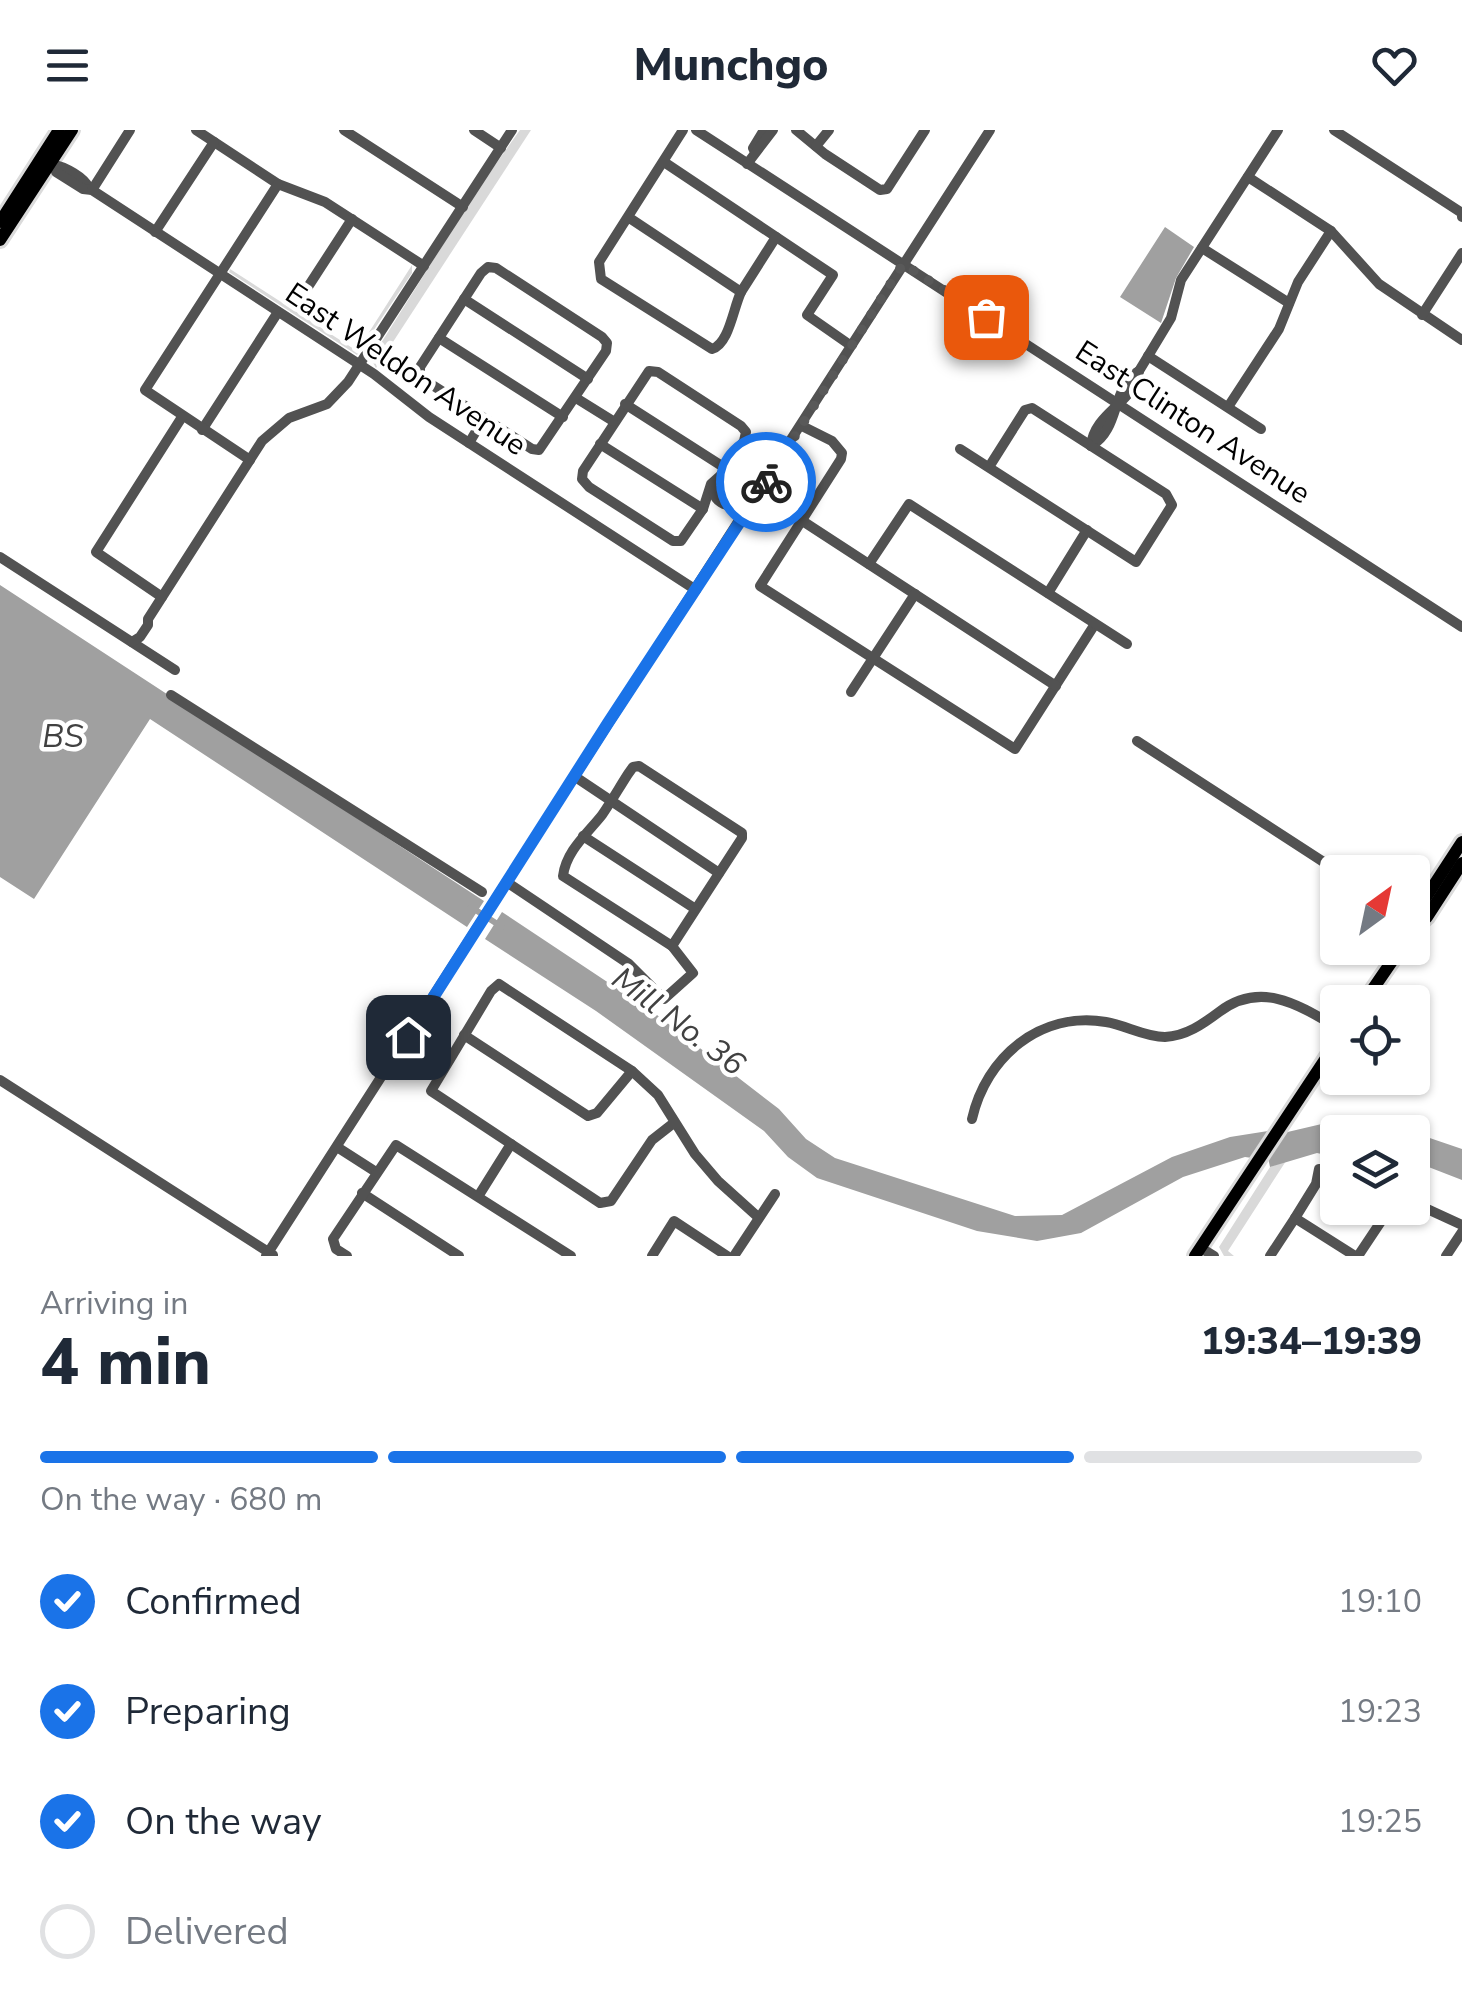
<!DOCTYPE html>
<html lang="en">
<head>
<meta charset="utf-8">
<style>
	body { margin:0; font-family:"Nunito Sans",sans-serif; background:#f2f2f3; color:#1f2937; height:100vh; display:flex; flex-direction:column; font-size:38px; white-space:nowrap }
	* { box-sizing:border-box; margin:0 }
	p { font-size:32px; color:#747a83 }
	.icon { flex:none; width:55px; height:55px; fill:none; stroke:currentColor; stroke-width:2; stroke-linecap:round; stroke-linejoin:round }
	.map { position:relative; height:1126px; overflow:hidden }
	.side { display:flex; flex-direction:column; background:#fff; flex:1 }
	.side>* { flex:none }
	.needle { width:65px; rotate:33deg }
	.buttons { position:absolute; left:1320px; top:725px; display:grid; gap:20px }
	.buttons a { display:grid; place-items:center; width:110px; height:110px; border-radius:10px; background:#fff; box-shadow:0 2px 8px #0004; font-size:50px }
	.pin { position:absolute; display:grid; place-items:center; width:85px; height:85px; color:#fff; margin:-42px; border-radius:20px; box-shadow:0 5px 15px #0006 }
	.courier { position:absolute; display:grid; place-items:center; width:100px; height:100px; margin:-50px; border:8px solid #1a73e8; border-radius:50%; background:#fff; color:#222; box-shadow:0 2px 12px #0007 }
	.summary em { font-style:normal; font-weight:800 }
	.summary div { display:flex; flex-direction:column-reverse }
	.summary { display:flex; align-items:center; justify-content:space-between; height:170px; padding:0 40px }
	h1 { font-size:65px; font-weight:800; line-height:75px }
	.bar { display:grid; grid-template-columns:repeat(4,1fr); gap:15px 10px; align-content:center; height:120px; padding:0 40px }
	.bar i { height:12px; border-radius:8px; background:#e0e1e3 }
	.bar .on { background:#1a73e8 }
	.bar p { grid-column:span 4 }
	ol { padding:0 40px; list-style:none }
	li { display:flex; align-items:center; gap:30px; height:110px }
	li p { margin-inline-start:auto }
	li .icon { padding:10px; border-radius:50%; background:#1a73e8; color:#fff; stroke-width:4 }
	li:last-child { color:#747a83 }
	li i { width:55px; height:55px; border:5px solid #e0e1e3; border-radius:50% }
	header { display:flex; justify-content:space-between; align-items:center; height:130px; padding:0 40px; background:#fff; font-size:45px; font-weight:800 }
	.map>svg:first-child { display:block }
	.green { fill:#d9d9d9 }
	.water { fill:#a0a0a0 }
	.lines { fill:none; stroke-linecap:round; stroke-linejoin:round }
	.canal { stroke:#a0a0a0; stroke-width:6 }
	.major-casing { stroke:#dbdbdb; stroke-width:18 }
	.minor { stroke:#525252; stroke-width:10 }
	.major { stroke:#000; stroke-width:12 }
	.done { stroke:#595959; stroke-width:10; stroke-dasharray:0 18 }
	.route { stroke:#1a73e8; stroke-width:12 }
	.labels { text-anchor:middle; stroke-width:9; stroke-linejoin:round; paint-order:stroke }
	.street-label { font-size:30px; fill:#000; stroke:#fff }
	.water-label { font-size:32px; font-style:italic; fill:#414141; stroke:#fff }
</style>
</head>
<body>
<header><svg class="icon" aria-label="menu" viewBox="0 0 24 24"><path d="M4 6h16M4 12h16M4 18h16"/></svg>Munchgo<svg class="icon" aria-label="heart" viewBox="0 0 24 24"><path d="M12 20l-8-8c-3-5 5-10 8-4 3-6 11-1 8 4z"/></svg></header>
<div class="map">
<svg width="1462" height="1126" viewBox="0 0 1462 1126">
	<rect width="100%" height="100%" fill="#fff"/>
	<g class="green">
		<path d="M520 0H531L376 238 371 229 478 59Z"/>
		<path d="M412 135V143L357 225 229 142 230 139 357 221Z"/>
		<path d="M1286 1031 1228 1121 1234 1126H1224L1219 1117 1270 1037Z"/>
	</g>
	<g class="water">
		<path d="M1165 97 1194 117 1176 148 1161 193 1120 167Z"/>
		<path d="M0 455 484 771 467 797 150 589 34 769 0 747Z"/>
		<path d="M502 782 657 885 779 979 806 1009 835 1028 1015 1086 1062 1085 1172 1027 1230 1007 1268 1001 1252 1028 1245 1027 1183 1047 1081 1103 1037 1111 977 1101 817 1048 788 1027 764 1001 596 881 485 809Z"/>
		<path d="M1343 989H1374L1462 1019V1050L1413 1031 1412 1002H1338L1337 1062 1325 1053 1333 1039 1326 1025 1317 1023 1270 1037 1267 1023 1279 1004Z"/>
	</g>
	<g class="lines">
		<path class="canal" d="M471 777 502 797"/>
		<defs>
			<g id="major">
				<path d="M0 92 59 0"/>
				<path d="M0 110 72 0"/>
				<path d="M1417 795V781L1462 712"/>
				<path d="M1414 799 1427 787 1462 733"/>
				<path d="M1364 872 1401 818"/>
				<path d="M1195 1126 1338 910"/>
			</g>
		</defs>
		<use href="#major" class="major-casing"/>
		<g class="minor">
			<path d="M196 0 278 54 325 72 424 136"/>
			<path d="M344 0 463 77"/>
			<path d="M474 0 501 18"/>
			<path d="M696 0 1462 497"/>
			<path d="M796 0 825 24 880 60 887 59 925 0"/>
			<path d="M1334 0 1462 83V87"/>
			<path d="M816 16 829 0"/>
			<path d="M755 22 753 18 764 0"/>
			<path d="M664 32 833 145 807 185 850 215"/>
			<path d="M747 34 773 0"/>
			<path d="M54 35C65 37 84 47 89 58"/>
			<path d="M55 36 56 42 83 59 92 60 374 244 429 287 696 460"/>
			<path d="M1248 47 1331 101 1379 154 1462 210"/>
			<path d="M92 60 130 0"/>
			<path d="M628 87 741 162C733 179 729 214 712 219L601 149 599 132 683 0"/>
			<path d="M155 102 214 12"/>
			<path d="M1202 118 1289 173"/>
			<path d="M741 162 776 107"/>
			<path d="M304 163 352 89"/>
			<path d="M464 169 588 249"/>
			<path d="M1422 185 1462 123"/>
			<path d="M439 208 563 287"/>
			<path d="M1148 226 1261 299"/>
			<path d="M649 241 658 242 741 296 746 302 744 311 720 346 711 354 703 379 681 411H673L589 357 582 349 583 341Z"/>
			<path d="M576 268 613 291"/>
			<path d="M625 274 725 338"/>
			<path d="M1228 277 1279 199 1298 152 1331 101"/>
			<path d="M802 296 832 311 842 323 841 329 760 456 1015 619 1095 494"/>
			<path d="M202 300 278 182"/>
			<path d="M469 313 484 288 426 251 420 245V237L481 143 488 137 496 138 602 207 607 213 606 221 539 320 532 319 484 288"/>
			<path d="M600 314 703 379"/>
			<path d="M1091 316C1094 282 1135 273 1139 241L1171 188 1181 150 1278 0"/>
			<path d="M1091 316C1121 299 1111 256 1139 241"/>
			<path d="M960 319 1136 432 1172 375 1166 364 1032 278 1025 280 989 337"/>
			<path d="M250 330 145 260 278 54"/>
			<path d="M740 378C734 367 725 359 713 361 717 378 735 375 747 382"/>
			<path d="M801 390 1056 556"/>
			<path d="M0 427 175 540"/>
			<path d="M869 434 909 374 1127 514"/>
			<path d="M1048 463 1087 400"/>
			<path d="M162 467 96 422 182 287"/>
			<path d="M132 512 140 507 148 495V489L262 311 289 288 327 274 348 252 512 0"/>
			<path d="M851 562 915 464"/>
			<path d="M171 565 482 762"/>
			<path d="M1137 611 1339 742"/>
			<path d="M639 636 742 703V708L672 816 563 746C566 721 587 704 602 685 611 672 619 658 628 644L633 637Z"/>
			<path d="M574 646 719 743"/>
			<path d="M583 706 694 778"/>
			<path d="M508 753 629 834 664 869 693 843 672 816"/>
			<path d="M464 905 588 986 597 983 632 941"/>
			<path d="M409 907 447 931"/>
			<path d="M0 950 273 1125"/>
			<path d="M972 989C986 927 1040 881 1106 892 1125 895 1145 907 1165 907 1186 906 1203 894 1219 882 1261 850 1299 875 1338 898"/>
			<path d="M675 992 652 1010 611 1071 600 1073 431 961 491 861 499 854 632 941 658 965 695 1024 718 1051 758 1087"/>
			<path d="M337 1017 376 1042"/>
			<path d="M362 1063 459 1126"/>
			<path d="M479 1065 511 1014"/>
			<path d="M1412 1072 1462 1095"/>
			<path d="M1295 1088 1316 1054 1319 1039"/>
			<path d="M1201 1118 1214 1126"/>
			<path d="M266 1126 990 0"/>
			<path d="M347 1126 336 1119 333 1109 396 1015 571 1126"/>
			<path d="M652 1126 674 1091 727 1126"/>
			<path d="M734 1126 775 1064"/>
			<path d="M1270 1126 1295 1088 1355 1126"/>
			<path d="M1358 1126 1390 1078"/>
			<path d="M1446 1126 1462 1102"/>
		</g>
		<use href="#major" class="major"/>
	</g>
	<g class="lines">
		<path class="done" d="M766 352 903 134 986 187"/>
		<path class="route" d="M408 907 608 593 766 352"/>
	</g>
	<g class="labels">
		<g class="street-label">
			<text transform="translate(406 239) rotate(34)" y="10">East Weldon Avenue</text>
			<text transform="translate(1193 292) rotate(33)" y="10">East Clinton Avenue</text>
		</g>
		<g class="water-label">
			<text x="63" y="617">BS</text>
			<text transform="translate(679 891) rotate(37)" y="11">Mill No. 36</text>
		</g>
	</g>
</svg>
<div class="buttons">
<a><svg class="needle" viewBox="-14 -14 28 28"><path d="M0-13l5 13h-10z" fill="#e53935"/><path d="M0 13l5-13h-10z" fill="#747a83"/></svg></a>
<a><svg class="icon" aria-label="locate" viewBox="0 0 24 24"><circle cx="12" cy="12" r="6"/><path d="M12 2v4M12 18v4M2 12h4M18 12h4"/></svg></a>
<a><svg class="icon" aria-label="layers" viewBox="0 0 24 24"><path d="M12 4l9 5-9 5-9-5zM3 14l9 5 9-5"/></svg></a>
</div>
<div class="pin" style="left:986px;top:187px;background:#ea580c"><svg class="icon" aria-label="bag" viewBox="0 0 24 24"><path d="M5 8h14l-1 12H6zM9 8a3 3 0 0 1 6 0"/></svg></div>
<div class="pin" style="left:408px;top:907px;background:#1f2937"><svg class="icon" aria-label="home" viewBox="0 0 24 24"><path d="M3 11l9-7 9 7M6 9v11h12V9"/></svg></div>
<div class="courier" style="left:766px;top:352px"><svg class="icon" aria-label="bike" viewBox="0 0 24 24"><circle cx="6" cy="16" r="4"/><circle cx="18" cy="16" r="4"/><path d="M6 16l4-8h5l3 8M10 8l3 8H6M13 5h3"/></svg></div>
</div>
<section class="side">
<div class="summary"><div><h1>4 min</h1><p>Arriving in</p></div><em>19:34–19:39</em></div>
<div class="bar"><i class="on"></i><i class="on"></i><i class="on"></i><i></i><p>On the way · 680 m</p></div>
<ol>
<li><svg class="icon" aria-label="check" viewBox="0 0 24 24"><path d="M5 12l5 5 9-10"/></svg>Confirmed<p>19:10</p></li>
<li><svg class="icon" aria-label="check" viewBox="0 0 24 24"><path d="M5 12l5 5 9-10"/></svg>Preparing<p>19:23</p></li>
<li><svg class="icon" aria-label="check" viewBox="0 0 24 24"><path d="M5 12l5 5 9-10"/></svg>On the way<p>19:25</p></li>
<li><i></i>Delivered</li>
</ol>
</section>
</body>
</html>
